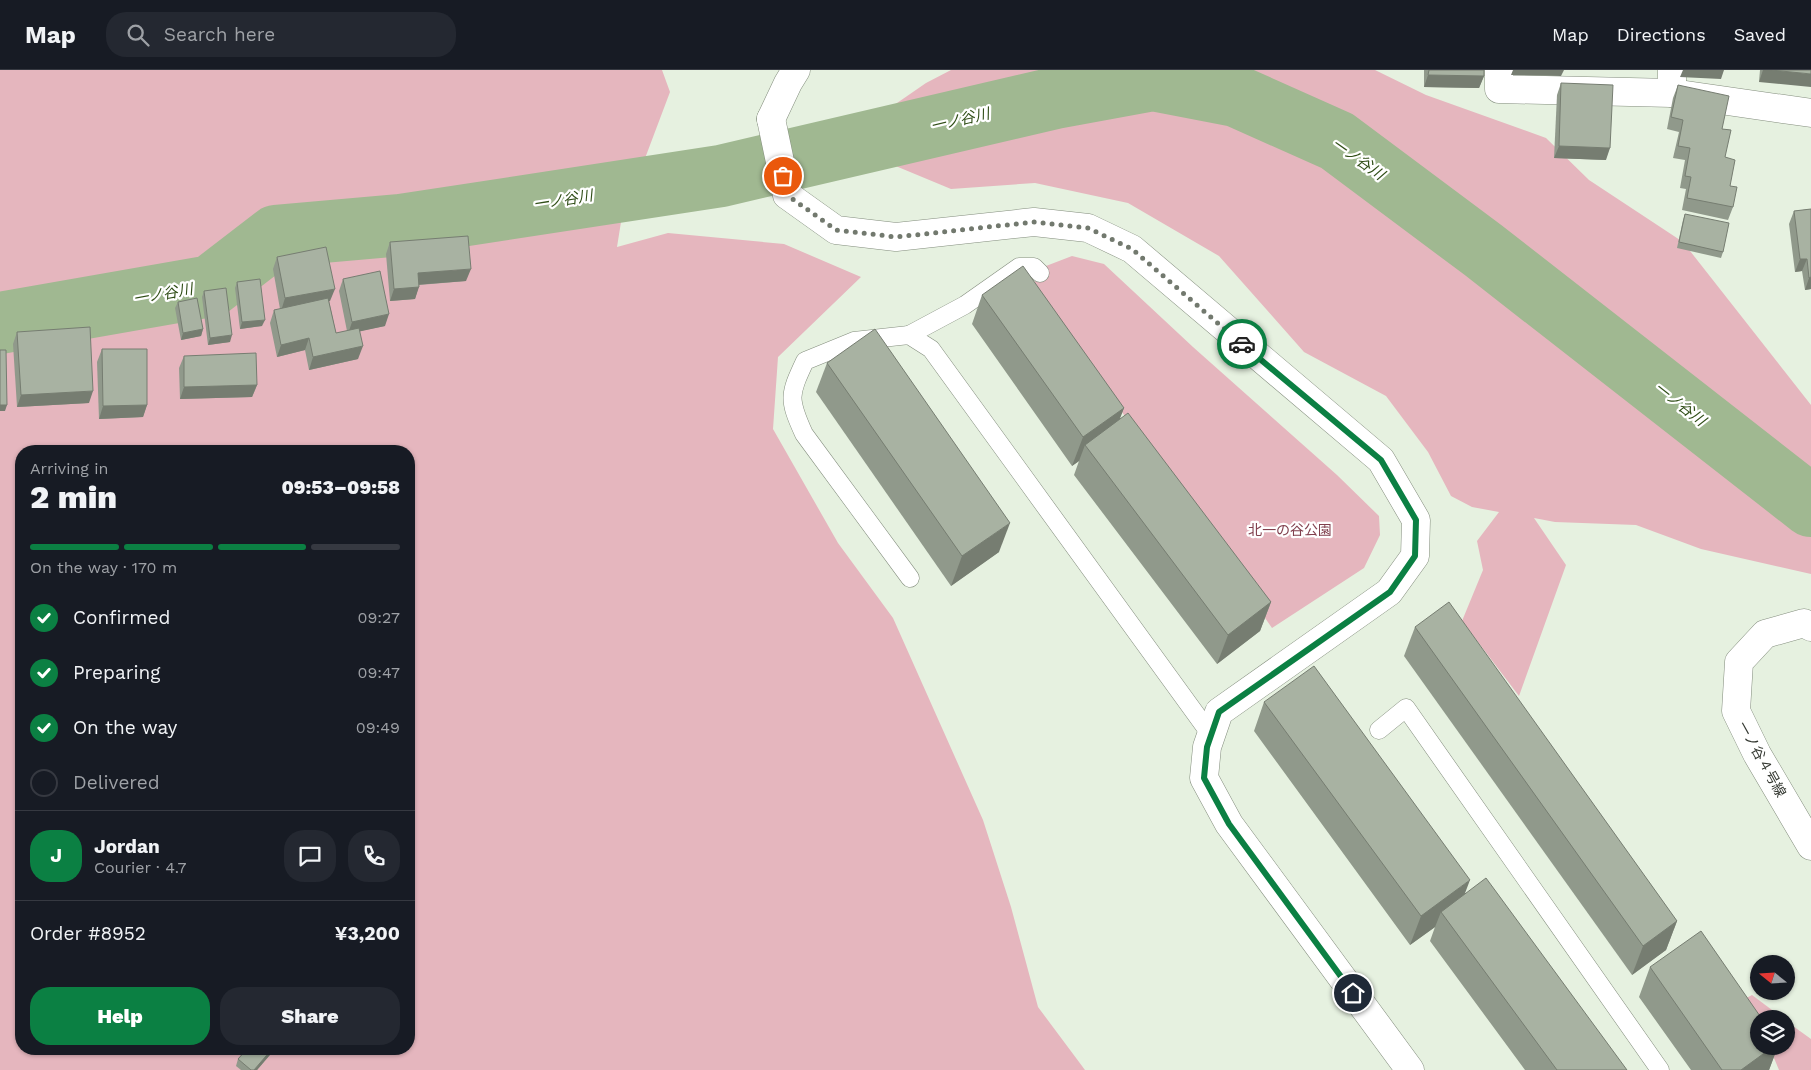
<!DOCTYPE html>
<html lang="en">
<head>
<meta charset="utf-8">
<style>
	body { margin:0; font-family:"Work Sans","Noto Sans JP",sans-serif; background:#242831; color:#f1f3f6; height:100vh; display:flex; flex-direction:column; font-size:19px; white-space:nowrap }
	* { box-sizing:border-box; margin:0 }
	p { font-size:16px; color:#9ea1a6 }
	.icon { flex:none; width:28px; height:28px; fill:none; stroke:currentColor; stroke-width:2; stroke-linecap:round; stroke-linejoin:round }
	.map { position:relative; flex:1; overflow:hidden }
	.details { position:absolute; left:15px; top:375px; width:400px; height:610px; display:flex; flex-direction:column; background:#171b24; border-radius:20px; box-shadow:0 1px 4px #0004 }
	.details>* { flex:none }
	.needle { width:32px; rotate:288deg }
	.tools { position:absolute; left:1750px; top:885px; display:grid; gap:10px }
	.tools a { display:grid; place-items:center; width:45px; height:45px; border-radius:50%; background:#171b24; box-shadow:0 1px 4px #0004; font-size:25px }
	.pin { position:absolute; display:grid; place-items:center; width:42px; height:42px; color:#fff; margin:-21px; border:2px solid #fff; border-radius:50%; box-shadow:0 1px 5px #0007 }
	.courier { position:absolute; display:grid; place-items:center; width:50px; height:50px; margin:-25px; border:4px solid #0b8043; border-radius:50%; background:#fff; color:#222; box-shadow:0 1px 6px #0007 }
	.summary em { font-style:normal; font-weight:800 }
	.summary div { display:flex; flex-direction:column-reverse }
	.summary { display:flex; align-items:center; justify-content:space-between; height:85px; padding:0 15px }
	h1 { font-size:32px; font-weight:800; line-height:38px }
	.bar { display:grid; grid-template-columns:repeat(4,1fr); gap:8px 5px; align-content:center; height:60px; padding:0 15px }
	.bar i { height:6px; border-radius:4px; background:#363941 }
	.bar .active { background:#0b8043 }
	.bar p { grid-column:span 4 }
	.line { display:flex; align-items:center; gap:12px; padding:0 15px; border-top:1px solid #363941 }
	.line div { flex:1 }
	.round { display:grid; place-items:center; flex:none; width:52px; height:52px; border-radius:20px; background:#242831 }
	ol { padding:0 15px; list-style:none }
	li { display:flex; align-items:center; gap:15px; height:55px }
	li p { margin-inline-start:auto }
	li .icon { padding:5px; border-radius:50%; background:#0b8043; color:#fff; stroke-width:4 }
	li:last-child { color:#9ea1a6 }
	li i { width:28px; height:28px; border:2px solid #363941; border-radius:50% }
	.primary-button { display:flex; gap:10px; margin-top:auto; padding:10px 15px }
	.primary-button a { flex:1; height:58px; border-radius:20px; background:#0b8043; color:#fff; font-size:20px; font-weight:800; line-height:58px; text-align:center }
	.primary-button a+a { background:#242831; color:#f1f3f6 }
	header { display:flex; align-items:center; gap:30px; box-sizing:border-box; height:70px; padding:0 25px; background:#171b24; border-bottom:1px solid #363941 }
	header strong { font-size:24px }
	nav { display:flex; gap:28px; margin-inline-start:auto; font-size:18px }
	.search { width:350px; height:45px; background:#242831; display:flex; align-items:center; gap:12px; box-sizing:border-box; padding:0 18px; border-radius:20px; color:#9ea1a6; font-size:19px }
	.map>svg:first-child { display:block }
	.green { fill:#e5b6be; fill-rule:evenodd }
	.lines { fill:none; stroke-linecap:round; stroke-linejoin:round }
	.river { stroke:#a0b891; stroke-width:62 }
	.service-casing { stroke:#838d7d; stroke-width:19 }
	.minor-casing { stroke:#838d7d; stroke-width:29 }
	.tertiary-casing { stroke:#838d7d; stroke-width:29 }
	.service { stroke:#fff; stroke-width:18 }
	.minor { stroke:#fff; stroke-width:28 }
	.tertiary { stroke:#fff; stroke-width:28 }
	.wall { fill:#90998b }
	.shaded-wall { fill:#767d71 }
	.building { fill:#a8b2a2; stroke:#767d71 }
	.done { stroke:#72796e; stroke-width:5; stroke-dasharray:0 9 }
	.route { stroke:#0b8043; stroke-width:6 }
	.labels { text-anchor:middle; stroke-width:4.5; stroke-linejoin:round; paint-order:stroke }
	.park-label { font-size:14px; fill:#81404e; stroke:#fff }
	.street-label { font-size:14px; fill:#343831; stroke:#fff }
	.water-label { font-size:15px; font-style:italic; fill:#304e17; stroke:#fff }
</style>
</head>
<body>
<header>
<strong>Map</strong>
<div class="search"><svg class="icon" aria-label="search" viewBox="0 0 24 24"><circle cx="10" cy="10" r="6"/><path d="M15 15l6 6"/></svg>Search here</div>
<nav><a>Map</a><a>Directions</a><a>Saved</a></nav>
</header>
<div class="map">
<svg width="1811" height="1000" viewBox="0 0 1811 1000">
	<rect width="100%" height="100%" fill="#e6f1e0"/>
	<g class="green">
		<path d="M0 0H662L670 22 621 152 617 177 668 163 784 174 861 207 778 287 773 359 838 473 893 548 983 750 1011 837 1038 937 1085 1000H0ZM21 381H409V979H21Z"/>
		<path d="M951 0H1375L1426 25 1546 68 1589 110 1683 172 1811 335V504L1701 479 1636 455 1555 452 1534 448 1566 495 1519 626 1462 551 1483 500 1477 471 1499 442 1472 437 1451 426 1428 382 1386 326 1304 282 1219 186 1128 133 1035 113 951 119 886 92 884 42 926 13Z"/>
		<path d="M1072 186 1104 194 1193 277 1337 405 1379 446 1380 465 1364 498 1272 558 1033 214 1046 196Z"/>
		<path d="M1752 925 1784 949H1759L1739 932Z"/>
		<path d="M1786 951 1811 969V1000H1779L1769 976H1786Z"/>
	</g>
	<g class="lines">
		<path class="river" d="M0 253 211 216 276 166 401 155 721 106 1055 28 1153 10 1236 26 1337 71 1483 180 1811 436"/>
		<defs>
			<g id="service">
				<path d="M909 265 965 235 1019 197H1034L1040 203"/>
				<path d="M910 508 804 364C788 329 789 325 805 291L854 271 909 265 931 279 1211 665"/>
				<path d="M1379 660 1406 638 1660 1000"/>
			</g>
			<g id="minor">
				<path d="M1499 0V19L1672 23 1811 43"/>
				<path d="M1672 0V23"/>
				<path d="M771 49 788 13 796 0"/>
			</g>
			<g id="tertiary">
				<path d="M771 49 787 125 836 160 896 167 1034 152 1088 158 1132 179 1381 390 1416 450 1415 486 1389 522 1219 642 1207 677 1204 708 1229 754 1410 1000"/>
				<path d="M1811 557 1804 553 1765 564 1739 592 1736 641 1757 684 1811 776"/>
			</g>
		</defs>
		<use href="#service" class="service-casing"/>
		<use href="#minor" class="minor-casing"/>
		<use href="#tertiary" class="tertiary-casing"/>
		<use href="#service" class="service"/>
		<use href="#minor" class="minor"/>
		<use href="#tertiary" class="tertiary"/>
	</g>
	<g class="wall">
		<path d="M1424 0H1484V6L1479 18 1424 17Z"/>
		<path d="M1760 0H1811L1759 12Z"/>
		<path d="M1561 13 1606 90 1554 88 1557 25Z"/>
		<path d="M1678 15 1722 59 1725 87 1733 137 1728 150 1682 140 1686 119 1680 118 1685 90 1673 88 1679 62 1667 59 1673 28Z"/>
		<path d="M1811 139V219L1805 220 1802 201 1795 202 1789 154 1794 141Z"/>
		<path d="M1685 144 1723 182 1721 188 1677 178 1683 150Z"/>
		<path d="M390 172 466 211 419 215 415 229 390 231 386 184Z"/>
		<path d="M277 187 330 231H329L336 263 347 261 339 221 343 209 385 256 360 261 358 289 309 300 305 280 277 287 270 253 274 240 280 239 273 199Z"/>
		<path d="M237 212 262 256 240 259 235 218Z"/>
		<path d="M204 221 230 272 208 275 202 227Z"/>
		<path d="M982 225 1124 338 1119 349 1271 532 1260 561 1217 594 1074 405 1079 391 1072 396 972 254Z"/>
		<path d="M178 232 203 259 201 266 181 270 175 238Z"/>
		<path d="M17 262 89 333 17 337 13 274Z"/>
		<path d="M102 279 147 335 143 347 99 349 97 292Z"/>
		<path d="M184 286 257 315 252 327 180 329 179 298Z"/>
		<path d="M827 293 999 482 951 516 816 322Z"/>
		<path d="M1415 557 1677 851 1666 880 1632 905 1404 586Z"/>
		<path d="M1264 632 1465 824 1627 1000H1525L1430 871 1435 857 1410 875 1254 661Z"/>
		<path d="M1650 897 1759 976H1778L1769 1000H1691L1639 927Z"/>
		<path d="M247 979H275L257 1000H241L236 996 238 989Z"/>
	</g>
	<g class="shaded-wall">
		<path d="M1513 0H1564L1561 6 1511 5Z"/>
		<path d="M1683 0H1724L1721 9 1680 7Z"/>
		<path d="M1763 0H1771L1811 4V17L1759 12Z"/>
		<path d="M1428 5 1484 6 1479 18 1424 17Z"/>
		<path d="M1559 76 1610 78 1606 90 1554 88Z"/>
		<path d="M1800 189H1807L1802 201 1795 202Z"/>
		<path d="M471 199 466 211 414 215 418 203Z"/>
		<path d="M1811 207V219L1805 220 1809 208Z"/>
		<path d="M419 217 415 229 390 231 394 219Z"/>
		<path d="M335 219 330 231 281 241 285 228Z"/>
		<path d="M389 244 385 256 348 264 352 252Z"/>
		<path d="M265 250 262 256 240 259 242 252Z"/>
		<path d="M203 259 201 266 181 270 183 263Z"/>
		<path d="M232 265 230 272 208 275 210 268Z"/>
		<path d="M309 268 305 280 277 287 281 275Z"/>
		<path d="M363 276 358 289 309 300 313 287Z"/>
		<path d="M257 315 252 327 180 329 184 317Z"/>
		<path d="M93 321 89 333 17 337 21 325Z"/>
		<path d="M0 335H7L5 341H0Z"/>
		<path d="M147 335 143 347 99 349 103 336Z"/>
		<path d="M1124 338 1113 367 1085 375 1079 391 1072 396 1083 367Z"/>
		<path d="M1010 453 999 482 951 516 962 486Z"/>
		<path d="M1271 532 1260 561 1217 594 1228 565Z"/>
		<path d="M1470 810 1459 839 1441 842 1435 857 1410 875 1421 846Z"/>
		<path d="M1677 851 1666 880 1632 905 1643 876Z"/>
		<path d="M1774 976H1778L1769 1000H1741Z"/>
		<path d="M272 979H275L257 1000H254Z"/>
	</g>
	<g class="building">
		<path d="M1429 0H1484V6L1428 5Z"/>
		<path d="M1771 0H1811V4Z"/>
		<path d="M1561 13 1613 15 1610 78 1559 76Z"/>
		<path d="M1678 15 1729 26 1722 59 1731 60 1725 87 1735 90 1730 116 1737 117 1733 137 1687 128 1691 107 1685 106 1690 78 1678 76 1683 50 1671 47Z"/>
		<path d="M1811 139V207L1809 208 1807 189H1800L1794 141Z"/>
		<path d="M1685 144 1729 153 1723 182 1679 172Z"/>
		<path d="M468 166 471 199 418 203 419 217 394 219 390 172Z"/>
		<path d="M326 177 335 219 285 228 277 187Z"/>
		<path d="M1023 196 1124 338 1083 367 982 225Z"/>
		<path d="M380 201 389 244 352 252 343 209Z"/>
		<path d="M260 209 265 250 242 252 237 212Z"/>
		<path d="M226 218 232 265 210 268 204 221Z"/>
		<path d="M197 228 203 259 183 263 178 232Z"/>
		<path d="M328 228 336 263 359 258 363 276 313 287 309 268 281 275 274 240Z"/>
		<path d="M90 257 93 321 21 325 17 262Z"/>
		<path d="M875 259 1010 453 962 486 827 293Z"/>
		<path d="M102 279H147V335L103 336Z"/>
		<path d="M0 280H6L7 335H0Z"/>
		<path d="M256 283 257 315 184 317V286Z"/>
		<path d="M1128 343 1271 532 1228 565 1085 375Z"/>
		<path d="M1449 532 1677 851 1643 876 1415 557Z"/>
		<path d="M1314 596 1470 810 1421 846 1264 632Z"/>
		<path d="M1486 808 1627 1000H1557L1441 842Z"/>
		<path d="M1701 861 1762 949H1759V976H1774L1741 1000H1722L1650 897Z"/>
		<path d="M247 979H272L254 1000H251L238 989Z"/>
	</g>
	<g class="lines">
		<path class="done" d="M783 106 787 125 836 160 896 167 1034 152 1088 158 1132 179 1242 274"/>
		<path class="route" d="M1242 274 1381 390 1416 450 1415 486 1390 522 1219 642 1207 677 1204 708 1229 754 1353 923"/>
	</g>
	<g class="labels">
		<g class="park-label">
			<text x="1290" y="465">北一の谷公園</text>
		</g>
		<g class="street-label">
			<text transform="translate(1762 689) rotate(61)" y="5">一ノ谷４号線</text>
		</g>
		<g class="water-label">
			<text transform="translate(960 50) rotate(-13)" y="5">一ノ谷川</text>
			<text transform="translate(1358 89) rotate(35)" y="5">一ノ谷川</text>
			<text transform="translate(563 130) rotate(-9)" y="5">一ノ谷川</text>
			<text transform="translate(163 224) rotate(-10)" y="5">一ノ谷川</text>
			<text transform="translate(1680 334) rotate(38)" y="5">一ノ谷川</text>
		</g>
	</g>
</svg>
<div class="tools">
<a><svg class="needle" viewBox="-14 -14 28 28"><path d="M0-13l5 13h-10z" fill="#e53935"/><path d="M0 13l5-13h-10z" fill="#9ea1a6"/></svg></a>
<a><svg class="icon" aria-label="layers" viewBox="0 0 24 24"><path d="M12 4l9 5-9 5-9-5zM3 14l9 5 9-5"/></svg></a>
</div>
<div class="pin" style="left:783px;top:106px;background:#ea580c"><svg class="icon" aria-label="bag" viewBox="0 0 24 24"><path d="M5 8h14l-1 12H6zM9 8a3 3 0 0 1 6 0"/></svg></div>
<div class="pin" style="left:1353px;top:923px;background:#1f2937"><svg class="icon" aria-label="home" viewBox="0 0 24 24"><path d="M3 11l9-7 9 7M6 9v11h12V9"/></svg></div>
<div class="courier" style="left:1242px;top:274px"><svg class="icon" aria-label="car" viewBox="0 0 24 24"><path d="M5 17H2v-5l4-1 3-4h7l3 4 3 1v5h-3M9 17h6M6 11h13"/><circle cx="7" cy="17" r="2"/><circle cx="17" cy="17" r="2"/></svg></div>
<section class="details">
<div class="summary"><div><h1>2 min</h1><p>Arriving in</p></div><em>09:53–09:58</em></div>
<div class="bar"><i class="active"></i><i class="active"></i><i class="active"></i><i></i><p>On the way · 170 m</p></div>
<ol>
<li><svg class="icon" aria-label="check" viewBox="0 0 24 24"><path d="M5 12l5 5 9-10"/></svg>Confirmed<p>09:27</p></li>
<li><svg class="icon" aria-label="check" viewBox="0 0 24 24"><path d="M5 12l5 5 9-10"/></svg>Preparing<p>09:47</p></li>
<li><svg class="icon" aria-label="check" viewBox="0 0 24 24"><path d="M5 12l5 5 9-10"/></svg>On the way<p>09:49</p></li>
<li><i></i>Delivered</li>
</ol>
<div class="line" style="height:90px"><b class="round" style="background:#0b8043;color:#fff">J</b><div><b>Jordan</b><p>Courier · 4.7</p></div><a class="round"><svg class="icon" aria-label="chat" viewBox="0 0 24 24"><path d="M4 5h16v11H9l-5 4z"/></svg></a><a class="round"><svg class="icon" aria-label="phone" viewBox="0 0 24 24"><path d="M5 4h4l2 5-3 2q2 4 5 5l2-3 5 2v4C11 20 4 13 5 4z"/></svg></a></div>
<div class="line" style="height:65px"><div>Order #8952</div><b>¥3,200</b></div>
<div class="primary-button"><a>Help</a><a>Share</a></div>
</section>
</div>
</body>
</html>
